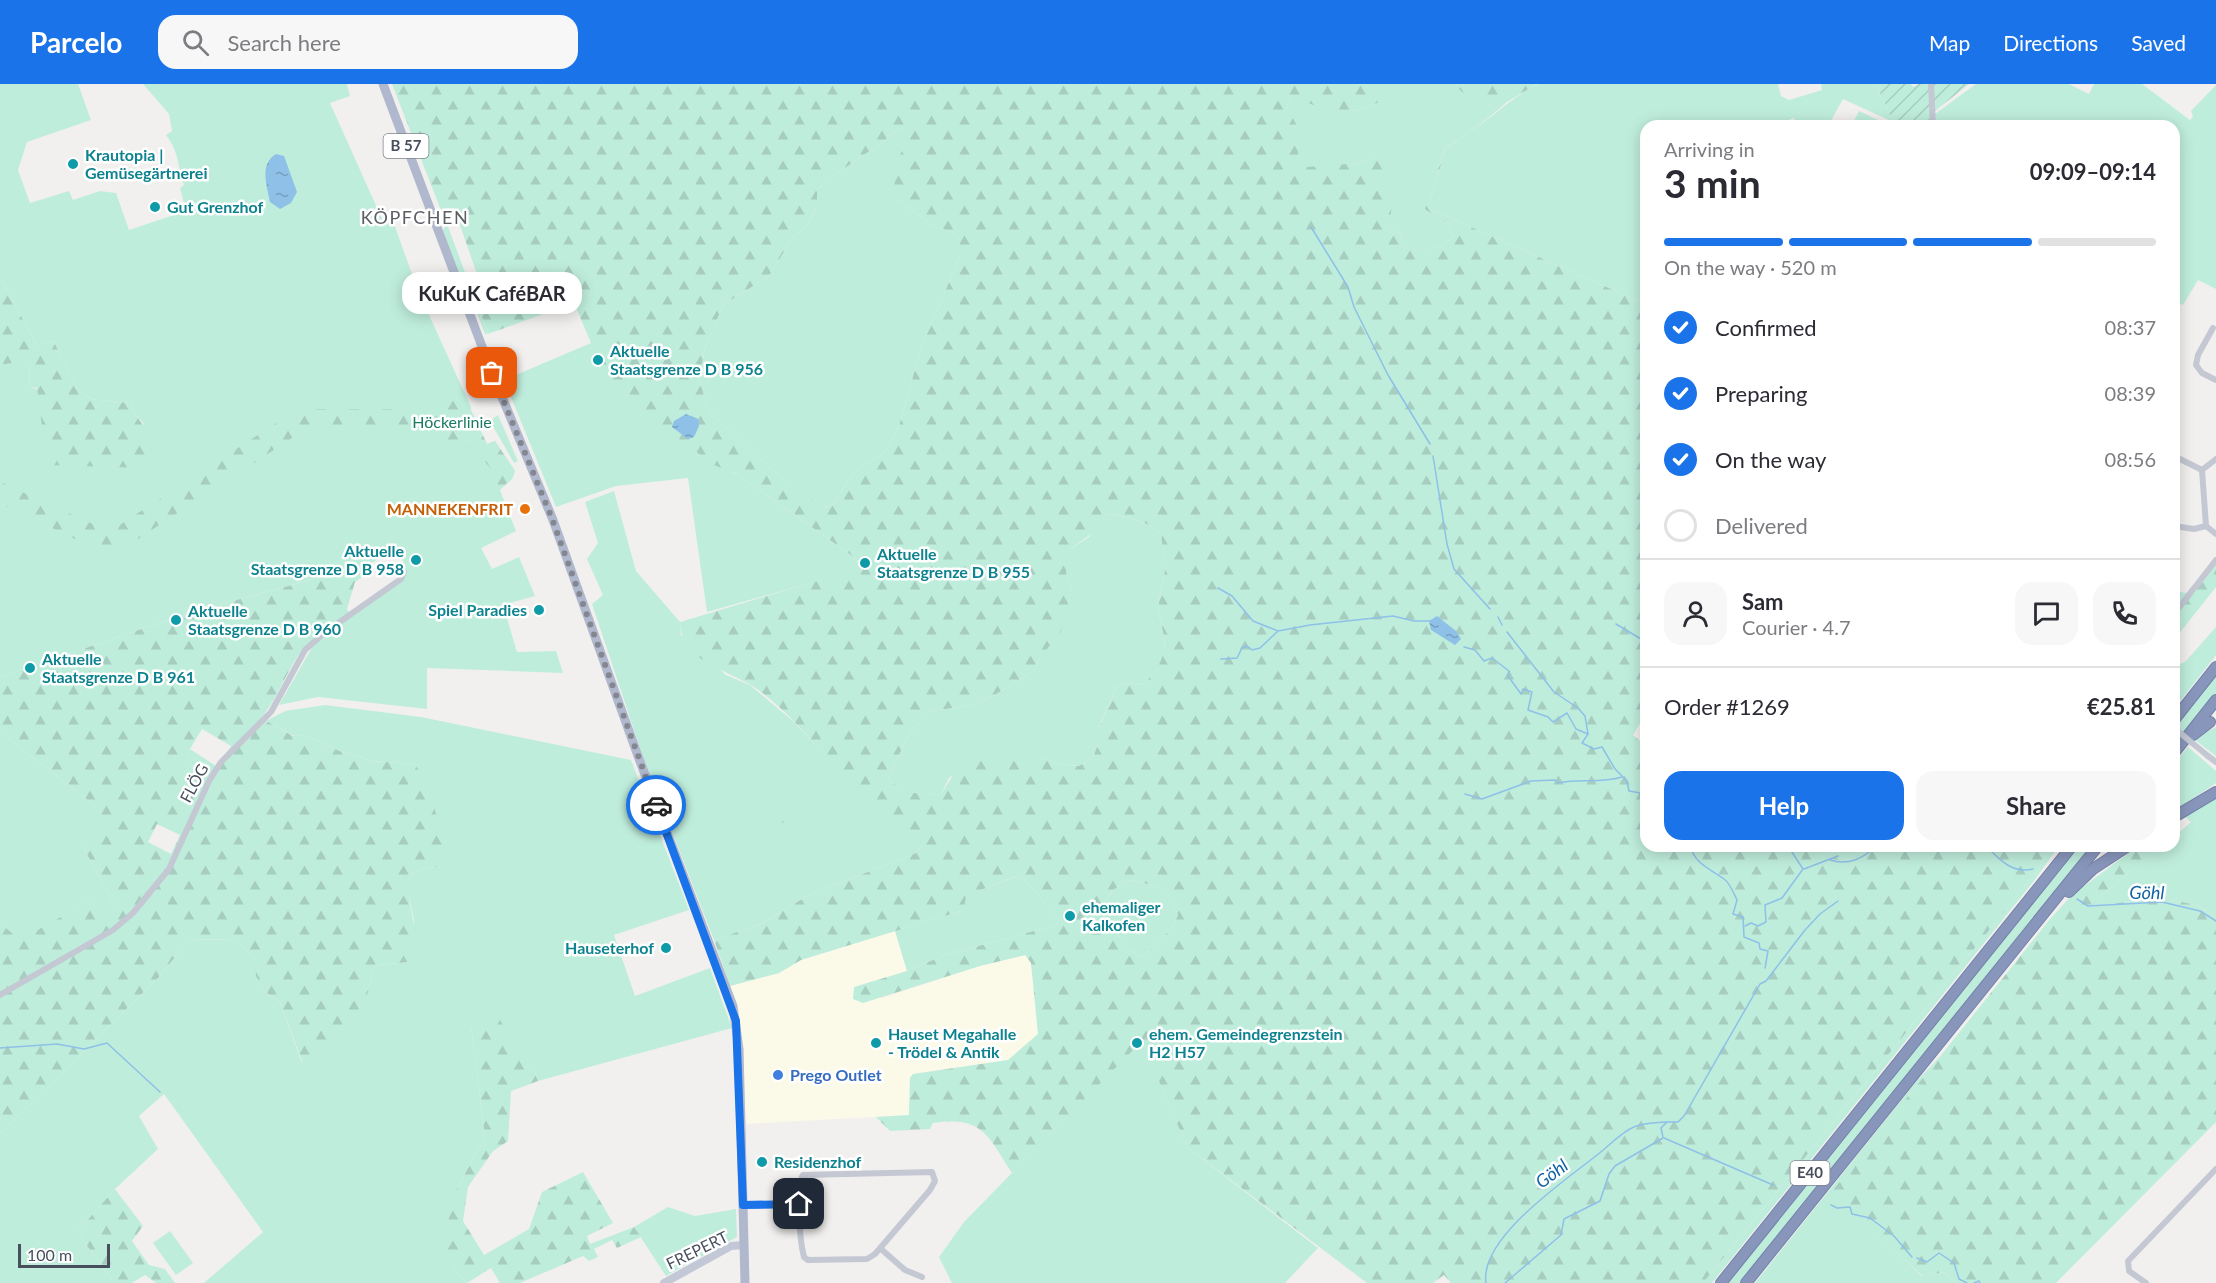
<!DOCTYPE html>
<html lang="en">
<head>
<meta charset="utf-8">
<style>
	body { margin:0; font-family:Lato,sans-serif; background:#f7f7f7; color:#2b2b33; height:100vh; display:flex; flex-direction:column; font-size:22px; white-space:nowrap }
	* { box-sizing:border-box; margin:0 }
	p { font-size:20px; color:#7c7c81 }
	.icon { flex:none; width:33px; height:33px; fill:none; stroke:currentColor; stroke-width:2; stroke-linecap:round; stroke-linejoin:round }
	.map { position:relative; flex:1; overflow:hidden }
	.panel { position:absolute; left:1640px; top:36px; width:540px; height:732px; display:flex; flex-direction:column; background:#fff; border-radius:18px; box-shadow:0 3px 15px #0003 }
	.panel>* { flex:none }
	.scale { position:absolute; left:18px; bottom:15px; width:92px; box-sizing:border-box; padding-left:6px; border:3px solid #484e5c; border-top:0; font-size:16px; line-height:21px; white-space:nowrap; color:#484e5c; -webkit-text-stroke:4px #fff; paint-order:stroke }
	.pin { position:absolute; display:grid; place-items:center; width:51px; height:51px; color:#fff; margin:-26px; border-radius:12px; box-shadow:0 3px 9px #0006 }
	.courier { position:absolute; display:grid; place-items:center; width:60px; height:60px; margin:-30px; border:4px solid #1a73e8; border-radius:50%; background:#fff; color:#222; box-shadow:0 2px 8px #0007 }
	.bubble { position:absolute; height:42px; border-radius:18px; background:#fff; box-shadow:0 3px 15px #0003; font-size:20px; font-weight:700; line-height:42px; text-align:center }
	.headline em { font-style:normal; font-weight:700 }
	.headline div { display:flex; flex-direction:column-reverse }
	.headline { display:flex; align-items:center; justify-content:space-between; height:102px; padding:0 24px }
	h1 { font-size:39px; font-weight:700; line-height:45px }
	.bar { display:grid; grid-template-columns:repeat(4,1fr); gap:9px 6px; align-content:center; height:72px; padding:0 24px }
	.bar i { height:8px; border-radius:4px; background:#e1e1e2 }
	.bar .on { background:#1a73e8 }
	.bar p { grid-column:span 4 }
	.line { display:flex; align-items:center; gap:15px; padding:0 24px; border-top:2px solid #e1e1e2 }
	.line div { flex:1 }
	.round { display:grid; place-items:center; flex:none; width:63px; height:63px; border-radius:18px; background:#f7f7f7 }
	ol { padding:0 24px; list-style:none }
	li { display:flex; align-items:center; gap:18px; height:66px }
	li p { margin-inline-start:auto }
	li .icon { padding:6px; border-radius:50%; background:#1a73e8; color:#fff; stroke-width:4 }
	li:last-child { color:#7c7c81 }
	li i { width:33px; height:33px; border:3px solid #e1e1e2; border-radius:50% }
	.primary-button { display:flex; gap:12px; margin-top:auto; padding:12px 24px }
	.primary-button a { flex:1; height:69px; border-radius:18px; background:#1a73e8; color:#fff; font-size:24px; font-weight:700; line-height:69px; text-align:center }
	.primary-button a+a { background:#f7f7f7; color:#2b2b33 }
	header { display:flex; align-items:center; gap:36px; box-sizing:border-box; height:84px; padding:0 30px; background:#1a73e8; color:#fff }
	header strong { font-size:28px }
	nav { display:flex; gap:33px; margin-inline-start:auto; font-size:21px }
	.search { width:420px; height:54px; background:#f7f7f7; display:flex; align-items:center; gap:15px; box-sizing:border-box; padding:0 21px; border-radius:18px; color:#7c7c81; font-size:22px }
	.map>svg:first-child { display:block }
	.commercial { fill:#fbfae9 }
	.grass { fill:#bfeddc }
	.forest { fill:url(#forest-firs); fill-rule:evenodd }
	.garden { fill:url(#garden-furrows) }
	.water { fill:url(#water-ripples) }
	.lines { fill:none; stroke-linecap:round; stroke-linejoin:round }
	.stream { stroke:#8ec0e8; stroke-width:1.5 }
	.highway-casing { stroke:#7481a8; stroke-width:12 }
	.street { stroke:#c3c8d3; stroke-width:6 }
	.secondary { stroke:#c3c8d7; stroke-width:8 }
	.primary { stroke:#b0b8cd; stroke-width:9 }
	.highway { stroke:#8996bc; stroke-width:10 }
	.street-bridge { stroke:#c3c8d3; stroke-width:6 }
	.done { stroke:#84878f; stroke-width:6; stroke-dasharray:0 10.8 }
	.route { stroke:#1a73e8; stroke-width:8 }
	.culture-dot { fill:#0f9aa8; stroke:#fff; stroke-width:2 }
	.food-dot { fill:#e8710a; stroke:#fff; stroke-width:2 }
	.shop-dot { fill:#3f7fe0; stroke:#fff; stroke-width:2 }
	.labels { text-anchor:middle; stroke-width:5; stroke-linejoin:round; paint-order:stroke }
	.shield { fill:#fff; stroke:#7f838d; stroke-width:1.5 }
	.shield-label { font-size:15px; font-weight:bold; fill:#484e5c }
	.culture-label { font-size:16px; font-weight:bold; fill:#0d838f; stroke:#fff; text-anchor:start }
	.park-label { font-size:16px; fill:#1b7b61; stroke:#fff }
	.food-label { font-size:16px; font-weight:bold; fill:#c56008; stroke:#fff; text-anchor:end }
	.street-label { font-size:16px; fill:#484e5c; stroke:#fff }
	.shop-label { font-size:16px; font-weight:bold; fill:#366cbe; stroke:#fff; text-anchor:start }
	.neighbourhood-label { font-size:18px; letter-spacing:1.5px; fill:#5c5e64; stroke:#fff }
	.water-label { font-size:18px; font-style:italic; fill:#1263a4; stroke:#fff }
</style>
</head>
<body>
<header>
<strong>Parcelo</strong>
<div class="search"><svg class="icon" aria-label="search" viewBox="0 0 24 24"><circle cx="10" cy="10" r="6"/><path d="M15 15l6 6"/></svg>Search here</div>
<nav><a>Map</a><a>Directions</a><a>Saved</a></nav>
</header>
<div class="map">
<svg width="2216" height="1199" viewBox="0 0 2216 1199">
	<defs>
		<pattern id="forest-firs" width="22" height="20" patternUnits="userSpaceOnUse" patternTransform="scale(1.5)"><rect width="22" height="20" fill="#bfeddc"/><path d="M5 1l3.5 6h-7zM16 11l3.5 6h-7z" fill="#a6cdbf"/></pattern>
		<pattern id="garden-furrows" width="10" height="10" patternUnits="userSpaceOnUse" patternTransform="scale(1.5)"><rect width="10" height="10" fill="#bfeddc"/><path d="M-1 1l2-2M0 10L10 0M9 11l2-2" fill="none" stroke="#a6cdbf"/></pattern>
		<pattern id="water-ripples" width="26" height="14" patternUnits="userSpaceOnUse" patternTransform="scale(1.5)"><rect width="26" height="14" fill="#8ec0e8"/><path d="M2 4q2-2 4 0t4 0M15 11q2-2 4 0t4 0" fill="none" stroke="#769ebf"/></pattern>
	</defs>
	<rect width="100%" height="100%" fill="#f2f0ef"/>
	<path class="commercial" d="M895 847 907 887 855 903 882 914 980 882 1026 871 1031 879 1038 950 1008 976 913 990 910 994 909 1031 746 1040 741 947 730 902 779 889 801 876Z"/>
	<g class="grass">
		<path d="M0 0H78L91 36 27 58 18 86 30 119 69 107 73 116 100 107 116 109 129 146 186 127 180 104 184 101C177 81 180 70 166 51L172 47 169 30 143 0H347L350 12 330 19 383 137 392 134 418 207 471 323V329L487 360 495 357 515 387 512 395 500 406 516 447 481 464 492 485 519 473 535 512 503 521 517 568 556 567 563 589 427 584V625L318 613 279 621 314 560 405 493 401 463 370 480 192 528 0 593V281L29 275 30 303 145 341 136 331 130 319 90 315 76 303 53 256 37 261 0 194Z"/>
		<path d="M1388 0H1463L1460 5 1495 25 1468 49 1445 63 1426 125 1448 141 1454 153C1437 165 1423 170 1403 166L1401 151 1388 140C1396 113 1385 97 1374 72L1360 79 1307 84 1299 78 1295 40 1287 23 1289 16 1296 13C1311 18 1328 26 1343 27 1361 28 1388 20 1388 0Z"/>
		<path d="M1538 0H1778L1781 12 1789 16 1822 6 1821 0H1876L1893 38 1843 15 1828 42H1795L1794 34 1773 42H1646L1645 220 1428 124 1446 64C1480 46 1504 17 1538 0Z"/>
		<path d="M1976 0H2069L2089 10 2094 0H2142L2190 36 2193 33 2191 27 2216 1V205L2198 196 2183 221 2174 217V42H1934L1935 30Z"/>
		<path d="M1859 27 1891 42H1855L1853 39Z"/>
		<path d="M898 44 911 50C898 69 897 91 895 113L933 142 949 147 960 156V172L921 264 899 342 884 369 854 388 833 420 823 424 773 387 716 334 707 322 699 294 705 264 723 221 769 192 793 153 808 140 817 121V107L823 99 868 68 876 65Z"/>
		<path d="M447 140 488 250H485L474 221H470L443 146Z"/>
		<path d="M591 259 731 388 737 390 851 471 864 484 707 528 688 394 616 402 556 423 504 296Z"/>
		<path d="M498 331 518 377 514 379 491 339V336Z"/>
		<path d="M614 407 636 487 680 538 681 551 726 591 750 601 794 638 865 714 924 759 916 769 807 812 763 839 714 856 642 670 592 520 603 511 587 475 598 459 585 418Z"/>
		<path d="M1113 430C1128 434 1150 437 1160 450 1162 453 1163 459 1163 463 1170 491 1158 502 1159 526 1159 540 1167 553 1164 567 1162 580 1152 593 1142 601L1128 599 1117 602 1099 642V658L1093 673 1079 682 1059 680 1042 673H979L949 694 941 710C919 711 903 711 888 694L909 650 930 627 968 622 993 612 1033 588 1067 522 1072 505 1066 488 1065 475 1070 465 1089 453 1106 431Z"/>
		<path d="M2216 543V571L2174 625V582L2185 578Z"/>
		<path d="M2216 591V611L2174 663V643Z"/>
		<path d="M325 621 421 633 631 676 689 826 614 851 635 912 710 884 732 944 538 997 533 984 471 942 485 1053 455 1108 452 1183 467 1199H204L263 1148 164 1010 139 1032 158 1065 115 1105 77 1148 114 1199H0V1050L158 894 189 856 234 855 255 874 257 892 264 907 280 918 302 979 368 908 373 885 378 881 408 878 414 836 407 803 411 790 421 785 443 782 414 680 373 677 344 669 304 651 294 652 266 637 285 627Z"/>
		<path d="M2216 643V672L2195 656 2188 663 2216 687V699L2174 728V680L2195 654Z"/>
		<path d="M0 648 98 724 108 747 83 763 115 822 100 832 91 816 20 857 0 839Z"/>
		<path d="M190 665 216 682 204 703 189 694 184 687Z"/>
		<path d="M2216 711V833C2187 808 2138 816 2103 821L2098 814 2162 762H2174V753L2191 738 2184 732Z"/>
		<path d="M1814 762H1875L1864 774 1840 776Z"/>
		<path d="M2052 762H2059L2033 798 1712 1199H1703L2038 786Z"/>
		<path d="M2078 762H2092L1741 1199H1726Z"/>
		<path d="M1017 792 1024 795 1059 835 1056 841 945 871 907 887 895 847 964 826 965 812Z"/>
		<path d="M1131 796C1158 802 1167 805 1178 831L1173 843 1142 873 1130 866 1102 831C1104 813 1114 802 1131 796Z"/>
		<path d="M1142 956 1187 1063 1318 1164 1285 1199H952L939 1173 964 1138Z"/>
		<path d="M1941 971 1827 1115 1908 1178 1921 1192 1944 1188 1957 1199H1755L1915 999Z"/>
		<path d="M668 1123 695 1132 736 1125 737 1153 666 1192 634 1143Z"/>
		<path d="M170 1147 193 1179 176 1191 153 1159Z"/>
	</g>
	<g class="forest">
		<path d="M392 0H1388C1389 24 1351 29 1332 27 1320 25 1307 18 1296 14L1289 16 1287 23 1296 40 1299 77 1307 83 1360 79 1374 72 1383 78C1381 93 1388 93 1391 106 1393 118 1392 129 1388 140L1401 151 1403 165C1423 170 1437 165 1454 153L1448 141 1425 125 1445 63 1468 49 1495 25C1480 16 1473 18 1459 5L1463 0H1537L1507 18 1468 51 1446 64 1428 124 1645 220 1646 629 1633 651 1645 661 1646 762H1814L1840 776 1864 774 1875 762H2052L2038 786 1703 1199H1451L1444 1191 1433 1199H1367L1187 1063 1142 957 1012 1089C987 1051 983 1032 933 1039L930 1045 890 1047 876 1033 909 1031 910 994 913 990 1008 976 1038 950 1031 879 1025 871 980 882 863 919 853 915 854 903 907 887 945 871 1056 841 1059 835 1024 795 1016 792 966 812 964 826 801 876 779 889 730 902 714 856 763 839 807 812 916 769 924 759C903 745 883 731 865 714 826 678 796 630 751 601 724 585 681 576 680 538L863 483 851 471 737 390 714 381 666 346 624 310 591 269V259L574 219 488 250 470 200 478 193 454 124 442 129ZM898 44 910 51C898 69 893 92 895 113L933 142 949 147 960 156V172L921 264 899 342 884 369 854 388 833 420 824 424 773 387 716 334 707 322 699 294 705 264 723 221 769 192 793 153 808 140 817 121V107L823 99 868 68 876 65ZM1114 430C1128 434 1150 437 1160 450 1162 453 1162 459 1163 463 1170 491 1158 502 1159 526 1159 540 1167 553 1164 566 1162 579 1152 593 1142 601L1128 599 1117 602 1099 643V658L1093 673 1079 682 1059 680 1042 673H979L958 683 941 710C920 711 902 710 888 694L909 650 930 627 968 622 993 612 1033 588 1040 574 1061 547 1072 505 1066 488V475L1070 465 1097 446 1106 431ZM1131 796C1158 802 1167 805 1178 831L1173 843 1142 873 1130 866 1102 831C1104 813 1114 802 1131 796Z"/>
		<path d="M0 194 37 261 53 256 76 303 90 315 130 319C145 352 155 341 146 384L47 381 37 304 30 303 29 276 0 281Z"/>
		<path d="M459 300 487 360 495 357 515 387 512 395 500 405 493 388 474 363 445 359 426 346H314L295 352 115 470H106L0 419V398L106 446H112L290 330 303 325H401L418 333 431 332 436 314Z"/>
		<path d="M370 480V488L355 498 347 525 349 529C332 541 312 552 299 570 285 591 277 615 261 634L293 652 304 651 344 669 373 677 414 680 428 697 446 772 443 782 421 785 411 790C402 820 426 850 408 878L378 881 373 885 368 908 361 923 303 980 280 918 264 907 256 892 255 874 234 855 189 856 158 894 0 1050V839L20 856 91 816 100 831 115 822 83 763 107 747 98 724 0 648V593L192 528ZM202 645 231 662 203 703 189 694 184 687 190 665ZM157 740 180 751 171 770 148 758Z"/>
		<path d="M2216 481V503L2174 556V507L2193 510Z"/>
		<path d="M788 728 790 736 759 747 756 740Z"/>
		<path d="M2138 762H2162L2098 814 2104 821C2138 816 2187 808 2216 833V1038L2056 1199H1957L1944 1188 1922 1192 1908 1178 1826 1115 2050 835 2072 811Z"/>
		<path d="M499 935 533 984 538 997 511 1007 508 1057 493 1067 468 1103 463 1137 484 1171 529 1145 542 1108 583 1088 613 1139 587 1152 590 1160 634 1143 641 1153 617 1164 612 1156 594 1165 598 1173 589 1177 583 1172 520 1199H500L491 1184 467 1199 452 1183 444 1155 455 1108 485 1053 471 942Z"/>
		<path d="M115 1105 143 1142 132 1157 149 1181 165 1185 175 1199H156L145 1191 132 1199H114L77 1148Z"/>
	</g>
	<path class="garden" d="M1876 0H1911L1913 3 1919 0H1969L1930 31V42H1899L1893 38Z"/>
	<g class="water">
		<path d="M276 70 284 72 297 108 291 119 280 125 270 118C267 102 259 80 276 70Z"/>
		<path d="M686 330 698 335 699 342 694 353 688 355 672 343 674 337Z"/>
		<path d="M1437 532 1456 547 1461 555 1455 561 1431 546 1429 537Z"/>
	</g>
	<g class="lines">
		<g class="stream">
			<path d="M1311 143 1348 203 1354 223 1388 291 1430 360"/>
			<path d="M1433 372 1447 460 1454 485 1490 525"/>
			<path d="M1218 504 1232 512 1253 537 1278 547 1310 541 1393 532 1414 537H1431"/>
			<path d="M1498 533 1502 541"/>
			<path d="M1616 540 1646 558"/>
			<path d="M1507 548 1554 608 1578 624 1585 632 1588 650"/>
			<path d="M1464 563 1475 566 1484 577 1492 574 1509 587 1508 592 1521 610 1523 605 1532 608 1528 626 1548 633 1553 638 1567 629 1576 645 1588 650 1582 659 1594 665 1602 663 1615 685 1627 697 1629 707 1646 710"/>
			<path d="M1221 575 1237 574 1242 564 1247 562 1252 566 1260 564 1277 548"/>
			<path d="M1465 710 1482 715 1531 697 1555 696 1558 699C1580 694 1600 700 1622 693"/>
			<path d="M1691 762C1693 779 1712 786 1724 795 1730 799 1734 810 1737 816L1733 830 1743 833 1744 853 1759 859 1760 865 1768 867 1765 884"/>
			<path d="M1986 762C2000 776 2012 790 2033 785"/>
			<path d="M1844 766 1846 762"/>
			<path d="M1830 776C1849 782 1863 774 1877 762"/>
			<path d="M1804 785 1838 772"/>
			<path d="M2077 815 2088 822 2162 818 2200 827 2216 837"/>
			<path d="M1745 842 1751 839 1758 842 1766 838 1765 821 1782 814 1803 785 1788 762"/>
			<path d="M0 964 57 960 84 965 107 959 160 1008"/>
			<path d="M1663 1053 1661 1044 1667 1038H1678L1684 1032 1760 900 1766 897 1805 846 1820 830 1838 817"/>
			<path d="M1664 1054 1773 1101"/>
			<path d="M1831 1121 1837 1124 1850 1123 1852 1130 1870 1134 1894 1152 1912 1173"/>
			<path d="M1917 1174 1927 1178 1939 1169 1954 1179 1959 1195 1967 1199"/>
			<path d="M1486 1199C1479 1154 1566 1096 1597 1071 1608 1063 1621 1048 1634 1043 1643 1039 1657 1039 1666 1038"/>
			<path d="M1505 1199 1561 1151 1564 1135 1600 1117 1609 1090 1615 1082 1663 1054"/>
			<path d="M1974 1199 1979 1197 1980 1199"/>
		</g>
		<defs>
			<g id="highway">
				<path d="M2174 636 2216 583"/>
				<path d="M2193 651 2210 638"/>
				<path d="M2174 669 2216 616"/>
				<path d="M2174 733 2216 708"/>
				<path d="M2069 808 2093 785 2128 762"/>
				<path d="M1721 1199 2072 762"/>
				<path d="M1746 1199 2098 762"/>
			</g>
		</defs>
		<use href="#highway" class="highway-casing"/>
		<g class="street">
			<path d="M1931 0 1933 42"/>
			<path d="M2213 244 2198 271 2196 281 2202 289 2216 296"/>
			<path d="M2174 372 2202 386"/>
			<path d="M2174 442 2194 445 2206 442 2216 450"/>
			<path d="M2206 442 2202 386 2216 375"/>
			<path d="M2174 530 2216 476"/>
			<path d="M2208 672 2216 678"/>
			<path d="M0 911 113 846 133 829 169 785 209 697 221 678 271 628 305 566 324 549 401 495 404 488"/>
			<path d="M932 1088 935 1097 930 1106 875 1170 867 1175 808 1176 804 1173C800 1158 795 1102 803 1091Z"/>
			<path d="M743 1121 799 1120"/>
			<path d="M881 1165 905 1186 922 1193"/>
			<path d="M2146 1199 2129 1187 2128 1177 2216 1085"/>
		</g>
		<path class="secondary" d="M664 1199 731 1162 744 1161"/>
		<path class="primary" d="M383 0 492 289 553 436 638 672 733 922 739 965 745 1199"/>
		<use href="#highway" class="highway"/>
		<path class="street-bridge" d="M2174 644 2208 672"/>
	</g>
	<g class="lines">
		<path class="done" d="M492 289 551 432 656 721"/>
		<path class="route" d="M656 721 736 937 743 1121 799 1120"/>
	</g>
	<g class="culture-dot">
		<circle cx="73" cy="80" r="6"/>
		<circle cx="155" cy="123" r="6"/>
		<circle cx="598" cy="276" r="6"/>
		<circle cx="416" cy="476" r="6"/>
		<circle cx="865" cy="479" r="6"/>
		<circle cx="539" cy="526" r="6"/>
		<circle cx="176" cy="536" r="6"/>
		<circle cx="30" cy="584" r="6"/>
		<circle cx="1070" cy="832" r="6"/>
		<circle cx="666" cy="864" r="6"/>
		<circle cx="876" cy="959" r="6"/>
		<circle cx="1137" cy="959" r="6"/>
		<circle cx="762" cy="1078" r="6"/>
	</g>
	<circle class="food-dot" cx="525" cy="425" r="6"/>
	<circle class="shop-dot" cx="778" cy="991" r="6"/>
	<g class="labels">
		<g class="shield">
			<rect x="383.5" y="50" width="45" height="24" rx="4.5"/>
			<rect x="1790.5" y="1077" width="39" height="24" rx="4.5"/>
		</g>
		<g class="shield-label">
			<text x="406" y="67">B 57</text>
			<text x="1810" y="1094">E40</text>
		</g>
		<g class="culture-label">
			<text x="85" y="77">Krautopia |<tspan x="85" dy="18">Gemüsegärtnerei</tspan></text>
			<text x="167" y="129">Gut Grenzhof</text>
			<text x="610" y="273">Aktuelle<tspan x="610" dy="18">Staatsgrenze D B 956</tspan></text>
			<text x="404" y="473" text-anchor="end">Aktuelle<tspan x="404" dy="18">Staatsgrenze D B 958</tspan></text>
			<text x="877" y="476">Aktuelle<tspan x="877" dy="18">Staatsgrenze D B 955</tspan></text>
			<text x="527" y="532" text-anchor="end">Spiel Paradies</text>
			<text x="188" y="533">Aktuelle<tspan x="188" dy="18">Staatsgrenze D B 960</tspan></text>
			<text x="42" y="581">Aktuelle<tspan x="42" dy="18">Staatsgrenze D B 961</tspan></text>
			<text x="1082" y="829">ehemaliger<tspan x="1082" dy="18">Kalkofen</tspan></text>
			<text x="654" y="870" text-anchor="end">Hauseterhof</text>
			<text x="888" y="956">Hauset Megahalle<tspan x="888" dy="18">- Trödel &amp; Antik</tspan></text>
			<text x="1149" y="956">ehem. Gemeindegrenzstein<tspan x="1149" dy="18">H2 H57</tspan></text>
			<text x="774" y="1084">Residenzhof</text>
		</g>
		<g class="park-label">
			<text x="452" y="344">Höckerlinie</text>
		</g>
		<g class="food-label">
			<text x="513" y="431">MANNEKENFRIT</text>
		</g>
		<g class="street-label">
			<text transform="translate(194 699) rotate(-62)" y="6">FLÖG</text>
			<text transform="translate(697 1166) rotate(-26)" y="6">FREPERT</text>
		</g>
		<g class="shop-label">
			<text x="790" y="997">Prego Outlet</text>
		</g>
		<g class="neighbourhood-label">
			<text x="415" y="140">KÖPFCHEN</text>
		</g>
		<g class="water-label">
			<text transform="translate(2147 809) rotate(1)" y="6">Göhl</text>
			<text transform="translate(1552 1090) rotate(-37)" y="6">Göhl</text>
		</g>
	</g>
</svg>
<div class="scale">100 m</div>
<div class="pin" style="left:492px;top:289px;background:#ea580c"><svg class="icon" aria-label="bag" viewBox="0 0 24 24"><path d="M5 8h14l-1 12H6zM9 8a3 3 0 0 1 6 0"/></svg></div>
<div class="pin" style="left:799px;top:1120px;background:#1f2937"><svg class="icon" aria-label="home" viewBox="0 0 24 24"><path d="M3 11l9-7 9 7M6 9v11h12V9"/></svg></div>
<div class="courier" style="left:656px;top:721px"><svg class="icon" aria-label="car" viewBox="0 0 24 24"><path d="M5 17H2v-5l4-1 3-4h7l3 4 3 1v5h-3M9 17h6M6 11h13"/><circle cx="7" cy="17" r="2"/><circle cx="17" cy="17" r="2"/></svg></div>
<div class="bubble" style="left:402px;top:188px;width:180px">KuKuK CaféBAR</div>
<section class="panel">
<div class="headline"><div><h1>3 min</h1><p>Arriving in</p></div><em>09:09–09:14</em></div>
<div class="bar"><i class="on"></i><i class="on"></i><i class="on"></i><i></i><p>On the way · 520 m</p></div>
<ol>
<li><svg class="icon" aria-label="check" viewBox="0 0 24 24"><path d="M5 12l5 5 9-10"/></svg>Confirmed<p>08:37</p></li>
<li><svg class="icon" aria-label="check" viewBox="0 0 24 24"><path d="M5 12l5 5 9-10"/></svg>Preparing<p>08:39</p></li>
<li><svg class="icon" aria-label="check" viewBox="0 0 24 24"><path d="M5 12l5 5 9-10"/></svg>On the way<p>08:56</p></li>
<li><i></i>Delivered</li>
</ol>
<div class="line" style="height:108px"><a class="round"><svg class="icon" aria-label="person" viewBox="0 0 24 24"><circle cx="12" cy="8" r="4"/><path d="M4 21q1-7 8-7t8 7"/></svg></a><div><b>Sam</b><p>Courier · 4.7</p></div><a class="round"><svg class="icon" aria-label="chat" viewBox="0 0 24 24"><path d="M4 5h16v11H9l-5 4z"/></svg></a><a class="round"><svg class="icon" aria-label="phone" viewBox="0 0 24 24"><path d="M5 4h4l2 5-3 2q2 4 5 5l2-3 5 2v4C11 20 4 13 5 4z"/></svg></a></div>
<div class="line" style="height:78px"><div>Order #1269</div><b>€25.81</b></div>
<div class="primary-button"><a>Help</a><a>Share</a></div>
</section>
</div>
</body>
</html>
